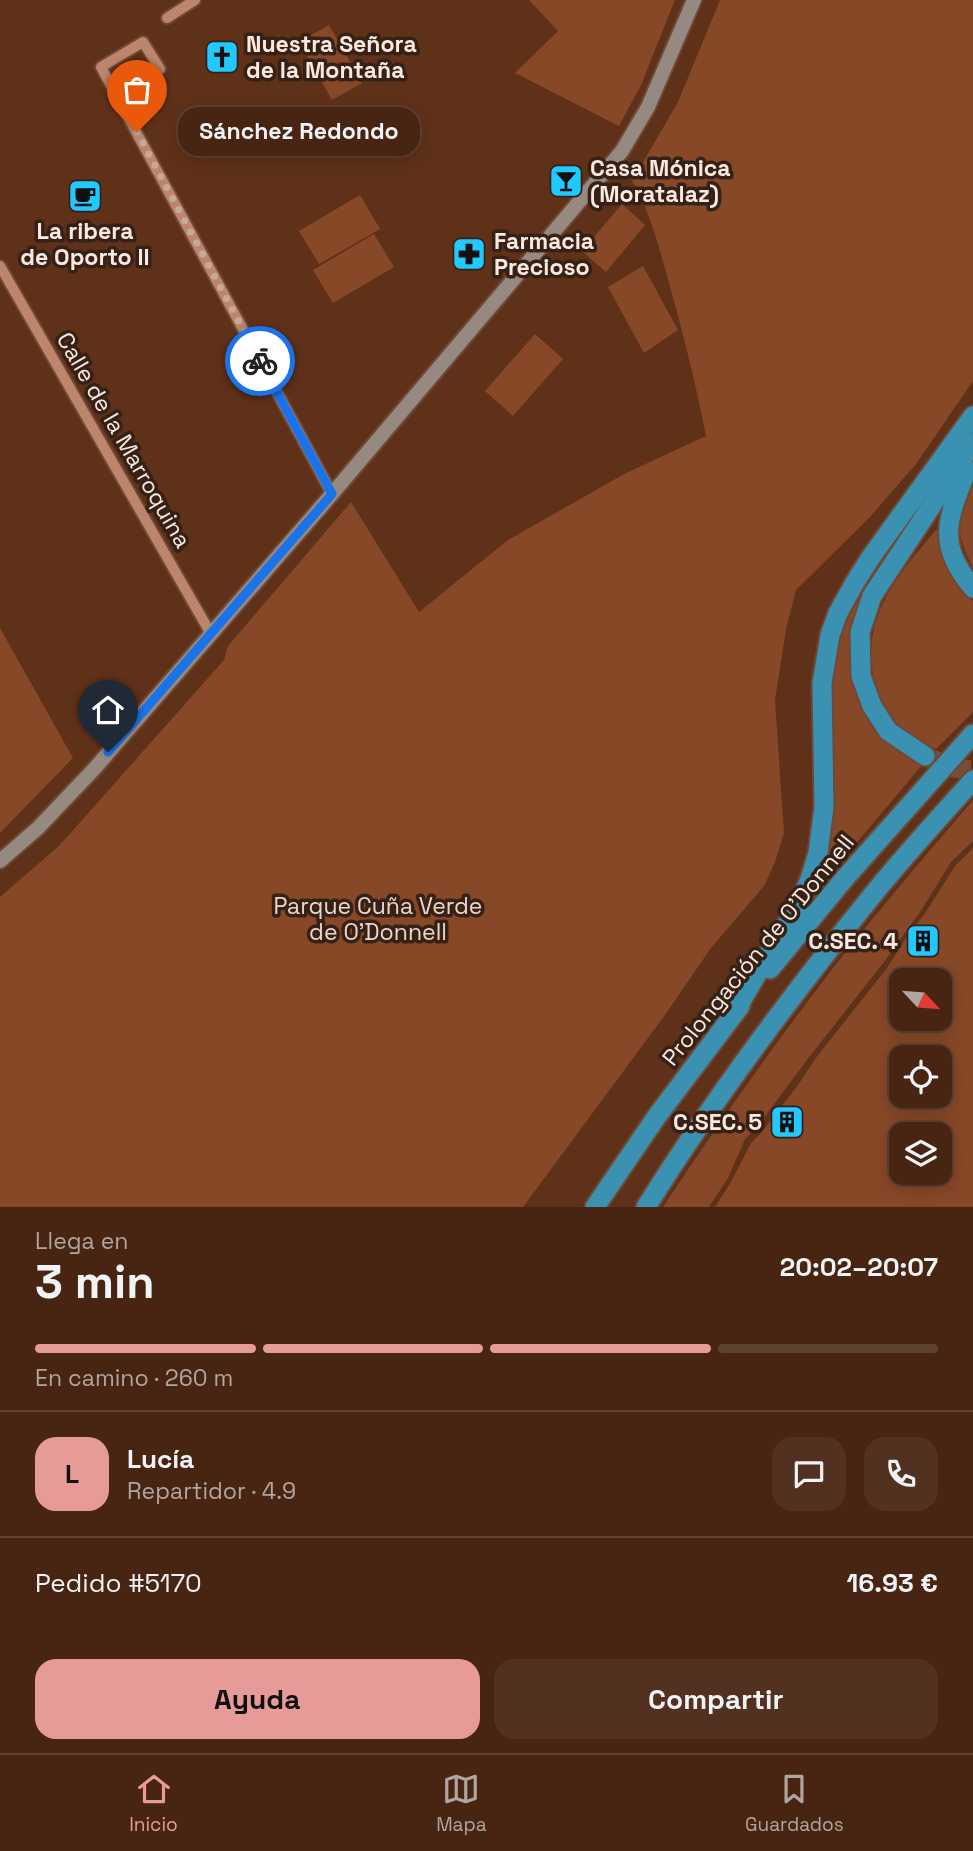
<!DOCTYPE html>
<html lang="es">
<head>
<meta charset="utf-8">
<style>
	body { margin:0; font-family:"Space Grotesk",sans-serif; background:#523121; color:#f1f3f6; height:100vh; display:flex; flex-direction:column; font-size:26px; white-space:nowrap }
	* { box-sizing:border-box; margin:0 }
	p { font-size:23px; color:#b1a5a0 }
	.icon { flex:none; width:38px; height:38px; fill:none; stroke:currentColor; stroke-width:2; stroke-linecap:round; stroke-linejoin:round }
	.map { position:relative; height:1207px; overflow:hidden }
	.panel { display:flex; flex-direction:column; background:#482513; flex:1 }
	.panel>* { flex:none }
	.needle { width:46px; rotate:116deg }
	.buttons { position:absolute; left:889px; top:968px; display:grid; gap:14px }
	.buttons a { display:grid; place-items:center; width:63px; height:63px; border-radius:14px; background:#482513; box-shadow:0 4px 18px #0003,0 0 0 2px #604233; font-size:35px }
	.pin { position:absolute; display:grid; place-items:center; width:60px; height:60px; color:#fff; margin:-72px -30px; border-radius:50% 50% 50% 0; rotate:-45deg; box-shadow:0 0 7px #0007 }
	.pin .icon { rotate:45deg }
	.courier { position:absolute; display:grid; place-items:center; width:70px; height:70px; margin:-35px; border:5px solid #1a73e8; border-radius:50%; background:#fff; color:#222; box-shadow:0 2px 9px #0007 }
	.bubble { position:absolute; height:49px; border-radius:21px; background:#482513; box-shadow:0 4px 18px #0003,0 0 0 2px #604233; font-size:23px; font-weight:800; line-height:49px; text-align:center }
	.overview em { font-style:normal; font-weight:800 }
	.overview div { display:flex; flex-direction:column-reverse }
	.overview { display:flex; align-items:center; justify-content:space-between; height:119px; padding:0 35px }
	h1 { font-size:46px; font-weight:800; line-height:52px }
	.bar { display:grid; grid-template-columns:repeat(4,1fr); gap:10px 7px; align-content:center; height:84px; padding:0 35px }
	.bar i { height:9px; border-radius:5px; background:#604233 }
	.bar .on { background:#e69b98 }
	.bar p { grid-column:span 4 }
	.line { display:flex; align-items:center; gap:18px; padding:0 35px; border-top:2px solid #604233 }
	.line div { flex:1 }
	.round { display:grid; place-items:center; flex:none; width:74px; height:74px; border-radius:21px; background:#523121 }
	.action { display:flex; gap:14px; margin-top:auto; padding:14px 35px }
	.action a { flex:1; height:80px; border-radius:21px; background:#e69b98; color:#111; font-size:28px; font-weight:800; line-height:80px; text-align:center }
	.action a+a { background:#523121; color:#f1f3f6 }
	.tabs { display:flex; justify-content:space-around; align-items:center; height:98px; border-top:2px solid #604233; background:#482513; font-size:19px; color:#b1a5a0 }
	.tabs a { display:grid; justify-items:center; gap:4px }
	.tabs .on { color:#e69b98 }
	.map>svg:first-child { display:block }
	.green { fill:#874827; fill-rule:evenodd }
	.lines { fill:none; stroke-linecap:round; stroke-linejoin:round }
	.highway-tunnel { stroke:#774d37; stroke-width:19; stroke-dasharray:19 10; stroke-linecap:butt }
	.street-casing { stroke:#6f4936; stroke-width:14 }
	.secondary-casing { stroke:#6f4936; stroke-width:18 }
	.highway-casing { stroke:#6f4936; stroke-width:23 }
	.street { stroke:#bd866c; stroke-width:10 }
	.secondary { stroke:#968981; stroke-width:14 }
	.highway { stroke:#3a91b2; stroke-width:19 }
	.done { stroke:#c5a99a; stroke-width:7; stroke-dasharray:0 12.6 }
	.route { stroke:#1a73e8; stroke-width:9 }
	.labels { text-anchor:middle; stroke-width:7; stroke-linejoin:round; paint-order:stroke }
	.poi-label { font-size:23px; font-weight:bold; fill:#fbe9e0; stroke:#362116; text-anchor:start }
	.street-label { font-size:23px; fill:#fbe9e0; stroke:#362116 }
	.park-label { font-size:23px; fill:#eed6ca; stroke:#362116 }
</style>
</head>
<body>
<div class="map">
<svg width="973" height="1207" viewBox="0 0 973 1207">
	<rect width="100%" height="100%" fill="#603119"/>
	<g class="green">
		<path d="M529 0H675L641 85 619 126 515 73 558 31Z"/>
		<path d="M720 0H973V381L916 464 870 517 796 590 786 629 775 700 784 833 775 862 764 886 711 948 665 1015 523 1207H0V897L59 846 224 660 228 646 351 502 419 612 508 540 626 473 706 436C696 384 683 333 669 283 659 248 651 213 632 181L678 102Z"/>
		<path d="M329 25 362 83 332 100 299 42Z"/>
		<path d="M360 195 380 229 319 264 299 231Z"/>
		<path d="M622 204 645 225 606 272 582 251Z"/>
		<path d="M374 234 394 267 333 303 313 270Z"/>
		<path d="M643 266 678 330 644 353 608 287Z"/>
		<path d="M535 334 563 359 513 416 485 391Z"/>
		<path d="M948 461 853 638C851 651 850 663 852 677 856 702 874 733 894 748 902 755 913 759 923 764L816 891 831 839 834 780 829 719 832 660 844 614 877 562Z"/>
		<path d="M973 479V568C953 529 957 518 973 479Z"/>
		<path d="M939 527C939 554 951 584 973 601V712L936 749C921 741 902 732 892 718 882 705 876 690 873 674 865 626 885 593 914 556 922 547 930 536 939 527Z"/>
		<path d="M0 628 73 758 0 833Z"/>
		<path d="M973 800V841L951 862 920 912 884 962 810 1056 757 1127 745 1139 728 1178 709 1207H663C711 1134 761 1063 814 993 864 927 919 863 973 800Z"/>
		<path d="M973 848V1207H715L731 1182 751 1143 761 1133 798 1085 815 1059 887 968 909 933 924 915 955 866ZM901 980H940V1018H901ZM901 1057H940V1096H901ZM901 1134H940V1172H901Z"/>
	</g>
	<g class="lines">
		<path class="highway-tunnel" d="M925 756 953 768 973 770"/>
		<defs>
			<g id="street">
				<path d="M167 18 195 0"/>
				<path d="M117 95 160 69 143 42 101 67 332 494"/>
				<path d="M0 266 211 634"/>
			</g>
			<path id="secondary" d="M0 861 38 828 95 768 332 494 622 151 648 107 694 0"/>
			<g id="highway">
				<path d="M967 470C948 518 935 544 973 588"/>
				<path d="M925 756 888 731 872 706 861 676 860 632 872 596 973 443"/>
				<path d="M770 969 845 878 973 734"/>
				<path d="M733 1015 772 948 799 905 810 879 818 853 824 807 822 683 830 635 838 613 854 584 871 557 973 416"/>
				<path d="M595 1207 657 1116 740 1006"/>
				<path d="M646 1207C715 1097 793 993 875 892 906 854 940 817 973 780"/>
			</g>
		</defs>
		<use href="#street" class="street-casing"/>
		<use href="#secondary" class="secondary-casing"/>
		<use href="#highway" class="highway-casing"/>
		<use href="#street" class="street"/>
		<use href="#secondary" class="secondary"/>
		<use href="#highway" class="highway"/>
	</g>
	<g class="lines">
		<path class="done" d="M137 132 260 361"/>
		<path class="route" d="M108 752 332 494 260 361"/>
	</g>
	<defs>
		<symbol id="church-square" viewBox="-11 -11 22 22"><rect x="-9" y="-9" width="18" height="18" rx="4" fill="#22c9fe" stroke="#362116"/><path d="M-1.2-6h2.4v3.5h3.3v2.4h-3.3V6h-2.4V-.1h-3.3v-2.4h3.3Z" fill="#111"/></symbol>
		<symbol id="bar-square" viewBox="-11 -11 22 22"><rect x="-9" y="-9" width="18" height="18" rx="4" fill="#22c9fe" stroke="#362116"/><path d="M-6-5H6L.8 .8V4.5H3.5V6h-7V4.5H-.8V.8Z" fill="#111"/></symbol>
		<symbol id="cafe-square" viewBox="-11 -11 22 22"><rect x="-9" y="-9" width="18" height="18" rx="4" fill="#22c9fe" stroke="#362116"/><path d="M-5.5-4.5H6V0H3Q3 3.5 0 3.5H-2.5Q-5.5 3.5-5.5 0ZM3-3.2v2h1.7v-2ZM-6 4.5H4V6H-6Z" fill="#111"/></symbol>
		<symbol id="pharmacy-square" viewBox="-11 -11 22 22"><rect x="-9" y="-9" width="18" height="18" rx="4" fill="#22c9fe" stroke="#362116"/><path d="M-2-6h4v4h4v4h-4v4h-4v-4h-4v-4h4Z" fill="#111"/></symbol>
		<symbol id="building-square" viewBox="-11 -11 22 22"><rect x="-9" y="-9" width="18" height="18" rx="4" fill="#22c9fe" stroke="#362116"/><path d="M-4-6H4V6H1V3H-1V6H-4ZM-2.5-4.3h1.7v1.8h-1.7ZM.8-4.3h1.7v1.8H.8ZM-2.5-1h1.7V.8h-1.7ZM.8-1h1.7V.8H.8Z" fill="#111"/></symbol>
	</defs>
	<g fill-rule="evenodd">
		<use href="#church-square" x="203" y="38" width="38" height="38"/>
		<use href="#bar-square" x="547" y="162" width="38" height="38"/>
		<use href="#cafe-square" x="66" y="177" width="38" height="38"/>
		<use href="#pharmacy-square" x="450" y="235" width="38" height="38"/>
		<use href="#building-square" x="904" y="922" width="38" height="38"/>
		<use href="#building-square" x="768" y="1103" width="38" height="38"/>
	</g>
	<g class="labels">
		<g class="poi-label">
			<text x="246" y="52">Nuestra Señora<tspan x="246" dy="26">de la Montaña</tspan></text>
			<text x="590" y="176">Casa Mónica<tspan x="590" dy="26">(Moratalaz)</tspan></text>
			<text x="85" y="239" text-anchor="middle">La ribera<tspan x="85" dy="26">de Oporto II</tspan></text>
			<text x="494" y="249">Farmacia<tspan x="494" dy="26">Precioso</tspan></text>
			<text x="898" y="949" text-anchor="end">C.SEC. 4</text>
			<text x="762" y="1130" text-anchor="end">C.SEC. 5</text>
		</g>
		<g class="street-label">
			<text transform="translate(124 440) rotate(60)" y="8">Calle de la Marroquina</text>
			<text transform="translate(758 950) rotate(-51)" y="8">Prolongación de O'Donnell</text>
		</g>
		<g class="park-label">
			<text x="378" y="914">Parque Cuña Verde<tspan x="378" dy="26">de O'Donnell</tspan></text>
		</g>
	</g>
</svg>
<div class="buttons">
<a><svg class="needle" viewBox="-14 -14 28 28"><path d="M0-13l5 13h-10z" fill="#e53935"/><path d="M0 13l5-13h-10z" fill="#b1a5a0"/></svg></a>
<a><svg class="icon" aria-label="locate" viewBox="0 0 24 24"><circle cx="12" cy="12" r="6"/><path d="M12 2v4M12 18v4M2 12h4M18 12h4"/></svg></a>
<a><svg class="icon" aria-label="layers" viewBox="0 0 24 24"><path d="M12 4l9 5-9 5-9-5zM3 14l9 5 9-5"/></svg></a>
</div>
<div class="pin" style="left:137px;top:132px;background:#ea580c"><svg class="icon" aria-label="bag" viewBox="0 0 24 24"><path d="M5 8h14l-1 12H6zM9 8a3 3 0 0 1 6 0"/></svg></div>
<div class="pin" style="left:108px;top:752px;background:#1f2937"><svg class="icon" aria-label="home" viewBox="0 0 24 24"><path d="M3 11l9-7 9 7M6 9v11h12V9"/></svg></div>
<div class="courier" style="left:260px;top:361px"><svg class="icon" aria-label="bike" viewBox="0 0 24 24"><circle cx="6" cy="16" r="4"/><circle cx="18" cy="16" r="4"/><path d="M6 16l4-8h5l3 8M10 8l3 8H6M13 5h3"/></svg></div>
<div class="bubble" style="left:178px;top:107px;width:242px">Sánchez Redondo</div>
</div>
<section class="panel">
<div class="overview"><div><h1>3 min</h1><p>Llega en</p></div><em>20:02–20:07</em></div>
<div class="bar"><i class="on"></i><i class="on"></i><i class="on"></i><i></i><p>En camino · 260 m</p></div>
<div class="line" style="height:126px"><b class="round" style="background:#e69b98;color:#111">L</b><div><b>Lucía</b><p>Repartidor · 4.9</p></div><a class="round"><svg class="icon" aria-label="chat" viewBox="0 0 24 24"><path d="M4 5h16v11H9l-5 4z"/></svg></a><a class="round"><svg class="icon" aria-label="phone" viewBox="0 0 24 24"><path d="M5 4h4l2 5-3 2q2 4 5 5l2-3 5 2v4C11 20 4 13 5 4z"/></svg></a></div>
<div class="line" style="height:91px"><div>Pedido #5170</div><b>16.93 €</b></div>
<div class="action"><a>Ayuda</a><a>Compartir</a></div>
</section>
<nav class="tabs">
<a class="on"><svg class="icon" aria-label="home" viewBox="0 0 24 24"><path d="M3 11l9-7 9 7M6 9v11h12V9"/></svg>Inicio</a>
<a><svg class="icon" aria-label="map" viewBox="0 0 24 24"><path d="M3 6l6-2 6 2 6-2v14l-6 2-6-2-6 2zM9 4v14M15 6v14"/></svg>Mapa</a>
<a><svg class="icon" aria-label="saved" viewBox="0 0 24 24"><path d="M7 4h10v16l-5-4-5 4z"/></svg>Guardados</a>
</nav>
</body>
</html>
